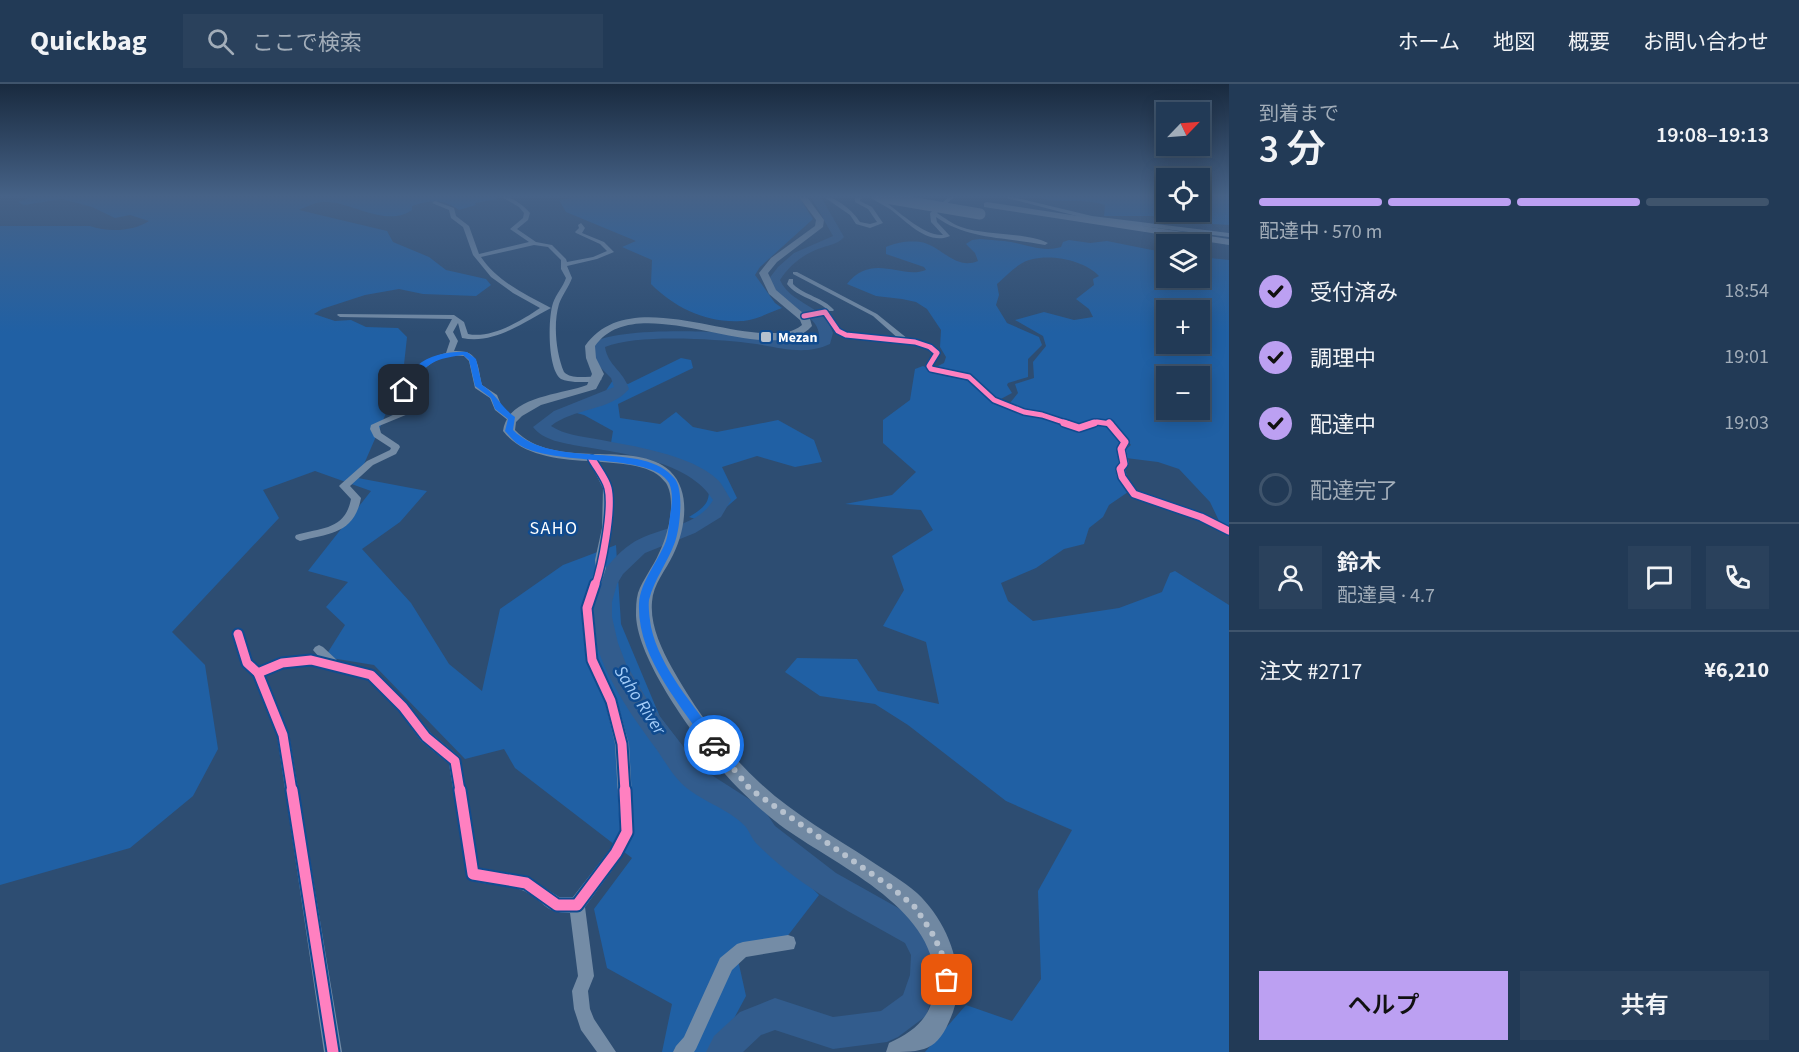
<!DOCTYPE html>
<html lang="ja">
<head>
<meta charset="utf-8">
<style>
	body { margin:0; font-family:"Source Sans 3","Noto Sans JP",sans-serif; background:#2a415c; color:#f1f3f6; height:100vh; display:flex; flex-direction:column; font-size:22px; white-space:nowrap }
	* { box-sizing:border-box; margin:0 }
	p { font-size:20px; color:#a2adb9 }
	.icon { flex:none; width:33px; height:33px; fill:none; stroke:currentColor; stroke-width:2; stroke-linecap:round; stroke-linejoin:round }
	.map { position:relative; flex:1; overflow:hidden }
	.panel { display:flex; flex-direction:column; background:#223a56; width:570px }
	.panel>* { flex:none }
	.needle { width:39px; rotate:65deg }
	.tools { position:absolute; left:1156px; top:18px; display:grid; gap:12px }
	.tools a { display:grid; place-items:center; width:54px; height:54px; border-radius:0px; background:#223a56; box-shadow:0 3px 15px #0003,0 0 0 2px #3f546c; font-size:30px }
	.pin { position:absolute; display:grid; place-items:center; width:51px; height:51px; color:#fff; margin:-26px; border-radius:12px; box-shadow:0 3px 9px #0006 }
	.courier { position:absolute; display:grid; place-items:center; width:60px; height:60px; margin:-30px; border:4px solid #1a73e8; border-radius:50%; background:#fff; color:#222; box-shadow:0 2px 8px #0007 }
	.overview em { font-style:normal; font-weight:600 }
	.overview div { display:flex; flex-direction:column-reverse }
	.overview { display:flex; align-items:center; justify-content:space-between; height:102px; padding:0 30px }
	h1 { font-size:39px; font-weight:600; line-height:45px }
	.bar { display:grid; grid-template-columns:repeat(4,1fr); gap:9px 6px; align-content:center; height:72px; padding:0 30px }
	.bar i { height:8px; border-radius:4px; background:#3f546c }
	.bar .active { background:#bca0f2 }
	.bar p { grid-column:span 4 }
	.line { display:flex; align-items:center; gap:15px; padding:0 30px; border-top:2px solid #3f546c }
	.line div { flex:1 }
	.round { display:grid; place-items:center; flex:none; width:63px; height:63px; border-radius:0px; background:#2a415c }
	ol { padding:0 30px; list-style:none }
	li { display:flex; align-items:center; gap:18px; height:66px }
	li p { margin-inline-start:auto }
	li .icon { padding:6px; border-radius:50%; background:#bca0f2; color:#111; stroke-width:4 }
	li:last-child { color:#a2adb9 }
	li i { width:33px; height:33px; border:3px solid #3f546c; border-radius:50% }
	.action { display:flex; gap:12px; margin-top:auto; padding:12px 30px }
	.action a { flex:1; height:69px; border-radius:0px; background:#bca0f2; color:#111; font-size:24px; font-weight:600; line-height:69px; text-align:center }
	.action a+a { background:#2a415c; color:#f1f3f6 }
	header { display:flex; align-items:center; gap:36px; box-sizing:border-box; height:84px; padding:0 30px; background:#223a56; border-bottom:2px solid #3f546c }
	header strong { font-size:28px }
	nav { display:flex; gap:33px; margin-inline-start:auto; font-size:21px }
	.search { width:420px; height:54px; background:#2a415c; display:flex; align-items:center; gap:15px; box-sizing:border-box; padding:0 21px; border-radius:0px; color:#a2adb9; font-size:22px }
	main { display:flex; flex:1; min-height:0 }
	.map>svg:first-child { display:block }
	.green { fill:#2060a4; fill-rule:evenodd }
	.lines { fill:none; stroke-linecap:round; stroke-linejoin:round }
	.river { fill:#325c8d; fill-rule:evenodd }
	.street { fill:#748ca6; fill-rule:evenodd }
	.secondary { fill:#7088a2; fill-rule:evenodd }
	.highway { fill:#788da5; fill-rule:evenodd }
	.highway-bridge { stroke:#788da5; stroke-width:11 }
	.cycleway-far3-casing { stroke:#104b8f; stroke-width:8 }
	.cycleway-far2-casing { stroke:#104b8f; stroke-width:10 }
	.cycleway-far1-casing { stroke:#104b8f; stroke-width:13 }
	.cycleway-casing { stroke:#104b8f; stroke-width:15 }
	.cycleway-far3 { stroke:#ff80c0; stroke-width:5 }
	.cycleway-far2 { stroke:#ff80c0; stroke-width:7 }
	.cycleway-far1 { stroke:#ff80c0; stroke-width:9 }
	.cycleway { stroke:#ff80c0; stroke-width:11 }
	.route { fill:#1a73e8 }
	.done { stroke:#b6c1ce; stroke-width:6; stroke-dasharray:0 10.8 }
	.poi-dot { fill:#b6c1ce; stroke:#104b8f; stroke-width:2 }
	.labels { text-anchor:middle; stroke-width:5; stroke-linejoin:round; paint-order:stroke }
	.far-poi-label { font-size:14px; font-weight:bold; fill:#fff; stroke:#104b8f; text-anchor:start }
	.neighbourhood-label { font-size:18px; letter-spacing:1.5px; fill:#fff; stroke:#104b8f }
	.water-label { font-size:18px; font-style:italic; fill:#a5cefa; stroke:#104b8f }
</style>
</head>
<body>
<header>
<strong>Quickbag</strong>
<div class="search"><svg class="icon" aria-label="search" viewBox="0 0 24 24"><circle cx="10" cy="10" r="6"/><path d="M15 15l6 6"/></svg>ここで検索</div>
<nav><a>ホーム</a><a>地図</a><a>概要</a><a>お問い合わせ</a></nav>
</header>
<main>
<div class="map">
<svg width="1229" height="968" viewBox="0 0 1229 968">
	<rect width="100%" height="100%" fill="#2d4d72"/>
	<g class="green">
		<path d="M31 113H496L497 115 475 119 476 121 459 126C442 114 431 116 412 122V126C385 145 348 115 321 118 314 119 306 123 299 126L387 147 393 158 429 173 446 186 486 195 491 201 476 212 423 210 399 205 365 211 322 225 314 230 335 237 351 236 366 243 398 244 407 253 403 290 358 394 427 407 400 438 362 465 411 519 449 580 482 607 500 525 563 481 616 461 621 540 660 633 728 721 819 811 786 854 736 867 746 912 716 968H662L672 920 607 884 594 825 632 774 515 684 504 665 465 675 374 581 325 573 345 541 326 523 348 498 308 487 371 407 315 387 263 406 279 434 172 548 205 581 218 665 193 712 130 764 0 801V142H90C107 148 132 148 149 137L130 131 115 134 92 123 62 115 24 121 18 118Z"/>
		<path d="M579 113H799L813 135 760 183 755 191 775 219 782 224C770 228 754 237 741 237 706 239 675 224 651 200L652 176 622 163 636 157 566 128 559 116Z"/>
		<path d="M1037 113H1167V128H1200V113H1229V141L1184 138 1177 133 1152 132H1104L1105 121C1082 113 1060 121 1037 113Z"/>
		<path d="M980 155C988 156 996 156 1004 157 1024 159 1041 169 1061 163L1063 158 1069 156 1090 159 1107 157 1167 169V194H1200V173L1229 176V445L1220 439 1210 418 1179 385 1158 378 1126 374 1125 366 1131 361 1114 339 1096 336 1078 342C1056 331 1032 329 1010 319L1018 309 1015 300 1034 294 1033 278 1046 262 1043 252 1015 236 1044 228 1074 236 1093 233 1089 225 1076 215 1094 201 1093 195 1099 192C1082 174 1039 167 1019 181 1011 186 1004 194 997 200L999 211 996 221 1007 239 1039 253 1042 261 1028 275V293L1008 299 1007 301 1012 309 999 316 984 304 974 293 934 284 944 279 946 273 940 263 941 246 927 225 916 218 902 215 876 212 847 200C873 168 901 196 926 186L924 183 886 170V163C897 158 913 156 925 159 943 165 957 186 978 177L975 169 966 160 972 156ZM1167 226H1200V260H1167ZM1167 292H1200V326H1167Z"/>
		<path d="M681 274 691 276 693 284 618 320 620 334 660 340 676 328 693 343 717 348 778 336 814 356 822 378 795 383 757 372 722 383 737 414 708 439 689 433C711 420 710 415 708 391L656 373 610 365 613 347 584 331 573 328V321L605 308 613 296 628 300Z"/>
		<path d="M923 282 945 292 964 295 975 301 992 317 1076 344 1106 339 1123 358 1118 383 1128 408 1109 421 1103 433 1089 444 1084 460 1064 465 1036 484 1001 499 1008 517 1033 537 1119 524 1162 508 1170 489 1175 487 1229 521V968H925L966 921 1012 937 1041 895 1038 807 1072 746 1006 717 908 641 875 620 820 612 785 588 797 574 857 575 878 607 939 620 926 558 883 542 904 506 892 472 933 446 921 426 845 420 892 411 916 388 883 359V336L910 316 915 285Z"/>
	</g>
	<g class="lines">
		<path class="river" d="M811 113H821L844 153C837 161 828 161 818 165 802 171 789 182 780 196 791 221 825 221 833 249L830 260C802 273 777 262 748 259 712 255 638 250 605 263 608 282 623 286 629 305 611 327 573 324 551 342 565 351 580 352 596 355 632 362 691 370 718 396 723 401 727 410 731 416L721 433 695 449 645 469 623 490 617 500 612 518V533L618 559 626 580 648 617 699 683 763 724 775 742 836 789 925 839 941 868 940 891 926 932 898 953 887 958 833 965 775 946 761 951 743 968H706L714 952 740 928 775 914 833 933 881 927 903 911 910 891 911 871 905 859C854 830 799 803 758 761 752 756 750 748 745 742 728 724 699 717 681 699 671 689 663 674 654 662 624 621 573 550 598 497 605 483 618 469 631 460 655 443 698 444 713 416 690 377 621 369 579 362 564 359 544 357 533 343L554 327 614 303 611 294 593 276 591 261C609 242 723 247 751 251 772 254 797 265 819 255 821 232 795 228 781 216 775 211 771 203 768 196L778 183 794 169 833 152Z"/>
		<g class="street">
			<path d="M502 113C513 113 522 120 530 129L528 136 517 145 536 158 552 161 566 175 567 178 593 173 607 167 600 160 576 149 575 148 579 144 578 141 581 139 585 144 582 149 604 158 614 168 597 175 567 182 572 194C569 203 562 211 559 220 553 240 556 269 564 288 574 298 591 289 602 295 595 299 583 298 575 298 571 297 565 297 561 295 547 285 548 233 553 219 556 210 563 203 566 194L561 185V176L548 163 534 161 481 173C498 198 526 211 551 224 525 237 495 261 462 254L458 239 453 248 458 257 454 267C480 266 477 281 482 301L497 311 502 323 516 335 515 337H509L495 326 490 314 475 304 469 277 464 272C437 268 421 285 408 306L414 326 413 328 379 342 381 349 399 361 400 363 396 370 373 381 350 402 361 414C354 450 330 449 300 457L296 455 295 453 296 451C323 443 345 446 351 415L339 402 341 400 367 377 390 366 391 364 374 353 370 345 371 341 406 325 400 306C413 284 421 276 446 269L450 257 445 248 452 235 340 233 337 231 338 230 454 231 464 238 468 250C491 255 521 237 540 224L513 209 491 193 473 171 463 143 451 134 449 126 432 119 435 117 454 124 456 132 469 142 479 170 529 158 510 145 523 134 524 129 519 123Z"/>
			<path d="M824 113C837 113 853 127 860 138L870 140 877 138 868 125 855 118V114L863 113 860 116V117L872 123 883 139 870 144 856 140 850 131Z"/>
			<path d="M869 113H876L882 116C898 126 923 152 943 151L931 138 930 129 949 113H954L937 129C945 134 952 140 961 143 987 152 1025 148 1048 159L1045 161C1007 153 968 156 936 133L937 138 950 152C928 162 906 137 890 125 883 121 876 117 869 113Z"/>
			<path d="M1003 113H1013L1092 132 1229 149V153L1092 136Z"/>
			<path d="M793 188H797L877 230 908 255 928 259 941 269 933 282 934 283 972 291 997 314 1026 326 1045 329 1079 341 1097 335 1113 337 1129 358V361L1126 365 1129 380 1125 385 1127 393 1137 408 1204 431 1229 443V450L1198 435 1131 412 1117 393 1115 385 1119 380 1117 365 1121 358 1107 341H1098L1079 347 1040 333 1021 330 991 318 966 295 928 287 925 282 933 269 927 265 915 260H901L843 253 835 249 823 230 802 233V231L825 226 827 227 841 245 848 249 900 256 873 232 793 190Z"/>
			<path d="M789 195H793V200C805 212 823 213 834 226L833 227H829C817 215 798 214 787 200Z"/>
			<path d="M592 372 596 375 613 404 612 444 605 476 606 484 593 524 598 576 617 617 629 660 634 748 621 774 585 823 594 892 588 907 590 925 594 935 616 968H597L581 946 574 925 572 907 578 892 570 829C543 829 545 817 524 807 508 799 485 802 468 795L449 680 421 657 399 627 367 595 311 581 283 584 265 591 289 651 342 968H324L277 651 253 592 241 579 232 550 234 547 238 545 242 547 252 576 260 583C278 575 299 568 319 573L313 566 315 563 319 561 323 563 339 578 375 587 407 619 431 649 460 673 479 784 526 792 559 813H573L611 764 620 747 615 660 605 617 586 576 581 524 596 484 595 476 602 444 603 404 588 375Z"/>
			<path d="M788 851 794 853 796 859 794 865 746 873 732 886 696 965 694 968H673L676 962 684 953 720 874 737 860 743 858Z"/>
		</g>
		<path class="secondary" d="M799 113H807L824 136 823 143 777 178 768 189 776 206 810 235 812 242C770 289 638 200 595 262L596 274 604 290 596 305 541 321 522 332 516 338 515 346C555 388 635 354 670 387 692 408 685 447 673 471 666 486 653 500 652 518 650 541 661 564 672 584 695 625 725 667 760 699 793 730 833 752 871 777 886 787 903 797 917 809 948 838 967 887 953 928 938 968 926 968 886 968L889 959C913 948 930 935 934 908 945 826 835 782 780 741 756 722 734 702 715 678 689 644 638 575 636 532 636 524 636 516 638 509 643 495 653 483 659 469 668 451 677 417 666 399 641 361 541 396 503 347 507 312 561 311 587 301L592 290 586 274 585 262C624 206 712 249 767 249 780 249 791 250 802 241L800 236 769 210 759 189 771 174 815 142 816 136Z"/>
		<path class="highway" d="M987 118 1229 155V161L984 123V119Z"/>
		<path class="highway-bridge" d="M880 113 980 130"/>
		<defs>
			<g id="cycleway-far3">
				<path d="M804 232 825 228 838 247 846 251 915 258 930 263 937 269 929 282 931 285 969 293 994 316 1024 328 1042 331 1069 340"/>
				<path d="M1090 340 1097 338 1111 340"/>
			</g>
			<g id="cycleway-far2">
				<path d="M1064 339 1079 344 1094 339"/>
				<path d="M1109 339 1125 358 1121 365 1124 380 1120 385 1122 393 1134 410 1201 433 1229 447"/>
				<path d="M592 375C597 384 606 395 608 404 613 425 602 482 595 502"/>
			</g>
			<g id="cycleway-far1">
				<path d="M595 500 587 524 592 576 611 617 622 660 625 707"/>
				<path d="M238 550 247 579 258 589 283 651 292 707"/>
				<path d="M258 589 282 579 311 576 371 591 403 623 426 653 455 677 460 707"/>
			</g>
			<g id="cycleway">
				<path d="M292 706 333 968"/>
				<path d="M460 706 473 790 526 799 557 821H577L616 769 627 748 625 706"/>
			</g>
		</defs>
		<use href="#cycleway-far3" class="cycleway-far3-casing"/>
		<use href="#cycleway-far2" class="cycleway-far2-casing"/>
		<use href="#cycleway-far1" class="cycleway-far1-casing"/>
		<use href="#cycleway" class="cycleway-casing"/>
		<use href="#cycleway-far3" class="cycleway-far3"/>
		<use href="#cycleway-far2" class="cycleway-far2"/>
		<use href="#cycleway-far1" class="cycleway-far1"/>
		<use href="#cycleway" class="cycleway"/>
	</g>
	<linearGradient id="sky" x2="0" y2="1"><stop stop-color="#192a3f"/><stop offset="0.45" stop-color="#466287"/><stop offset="1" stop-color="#466287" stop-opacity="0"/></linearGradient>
	<rect width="1229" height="249" fill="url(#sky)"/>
	<path class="route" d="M467 268 476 275 482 301C498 312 500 322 515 333L513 346C554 387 644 355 675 395 684 407 680 444 675 458 668 478 654 495 649 516 648 524 650 536 651 543 660 585 695 622 719 657V665H710C682 622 637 574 639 520 640 498 658 478 666 457 669 448 669 436 671 426 672 417 673 408 669 399 652 368 551 383 518 360 513 357 509 351 505 347L508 335 495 325 491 314 475 302 469 276 463 271C430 275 424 282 407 307L401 306C406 298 410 288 417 282 428 271 452 267 467 268Z"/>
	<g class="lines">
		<path class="done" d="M714 661 750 705 892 804 914 822 931 847 939 863 946 880 947 896"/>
	</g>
	<rect class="poi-dot" x="760" y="247" width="12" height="12" rx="3"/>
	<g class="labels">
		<g class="far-poi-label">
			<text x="778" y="258">Mezan</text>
		</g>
		<g class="neighbourhood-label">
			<text x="554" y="450">SAHO</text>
		</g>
		<g class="water-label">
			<text transform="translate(640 616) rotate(57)" y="6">Saho River</text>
		</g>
	</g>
</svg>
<div class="tools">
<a><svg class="needle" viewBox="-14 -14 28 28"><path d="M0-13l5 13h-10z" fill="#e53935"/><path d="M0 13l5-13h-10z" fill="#a2adb9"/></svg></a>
<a><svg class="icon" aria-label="locate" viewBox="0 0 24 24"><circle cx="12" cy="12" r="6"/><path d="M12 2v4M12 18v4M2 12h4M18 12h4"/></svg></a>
<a><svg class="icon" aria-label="layers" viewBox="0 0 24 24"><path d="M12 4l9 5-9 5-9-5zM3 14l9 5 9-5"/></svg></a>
<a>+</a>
<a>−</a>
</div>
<div class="pin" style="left:947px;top:896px;background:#ea580c"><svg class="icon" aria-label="bag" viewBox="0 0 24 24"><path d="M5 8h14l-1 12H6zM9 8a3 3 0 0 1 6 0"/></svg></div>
<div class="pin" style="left:404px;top:306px;background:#1f2937"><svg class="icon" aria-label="home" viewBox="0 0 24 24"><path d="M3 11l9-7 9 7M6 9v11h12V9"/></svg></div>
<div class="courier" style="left:714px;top:661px"><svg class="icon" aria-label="car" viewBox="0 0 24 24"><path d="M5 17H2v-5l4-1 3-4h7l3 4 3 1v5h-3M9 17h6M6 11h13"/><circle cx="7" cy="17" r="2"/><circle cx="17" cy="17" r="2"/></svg></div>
</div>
<section class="panel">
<div class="overview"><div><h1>3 分</h1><p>到着まで</p></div><em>19:08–19:13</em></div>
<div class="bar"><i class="active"></i><i class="active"></i><i class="active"></i><i></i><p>配達中 · 570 m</p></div>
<ol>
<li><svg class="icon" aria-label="check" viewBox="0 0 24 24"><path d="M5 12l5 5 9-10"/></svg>受付済み<p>18:54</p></li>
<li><svg class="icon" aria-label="check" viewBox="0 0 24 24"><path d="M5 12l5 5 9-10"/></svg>調理中<p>19:01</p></li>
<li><svg class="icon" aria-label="check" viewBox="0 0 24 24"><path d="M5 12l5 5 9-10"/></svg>配達中<p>19:03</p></li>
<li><i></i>配達完了</li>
</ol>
<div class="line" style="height:108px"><a class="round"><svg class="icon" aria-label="person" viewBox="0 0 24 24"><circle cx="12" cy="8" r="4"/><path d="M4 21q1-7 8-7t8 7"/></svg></a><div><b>鈴木</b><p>配達員 · 4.7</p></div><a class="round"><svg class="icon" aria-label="chat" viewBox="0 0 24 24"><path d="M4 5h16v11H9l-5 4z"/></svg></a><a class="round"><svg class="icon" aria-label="phone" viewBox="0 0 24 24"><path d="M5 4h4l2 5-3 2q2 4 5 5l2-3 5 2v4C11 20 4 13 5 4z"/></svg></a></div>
<div class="line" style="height:78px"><div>注文 #2717</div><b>¥6,210</b></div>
<div class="action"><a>ヘルプ</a><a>共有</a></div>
</section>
</main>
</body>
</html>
